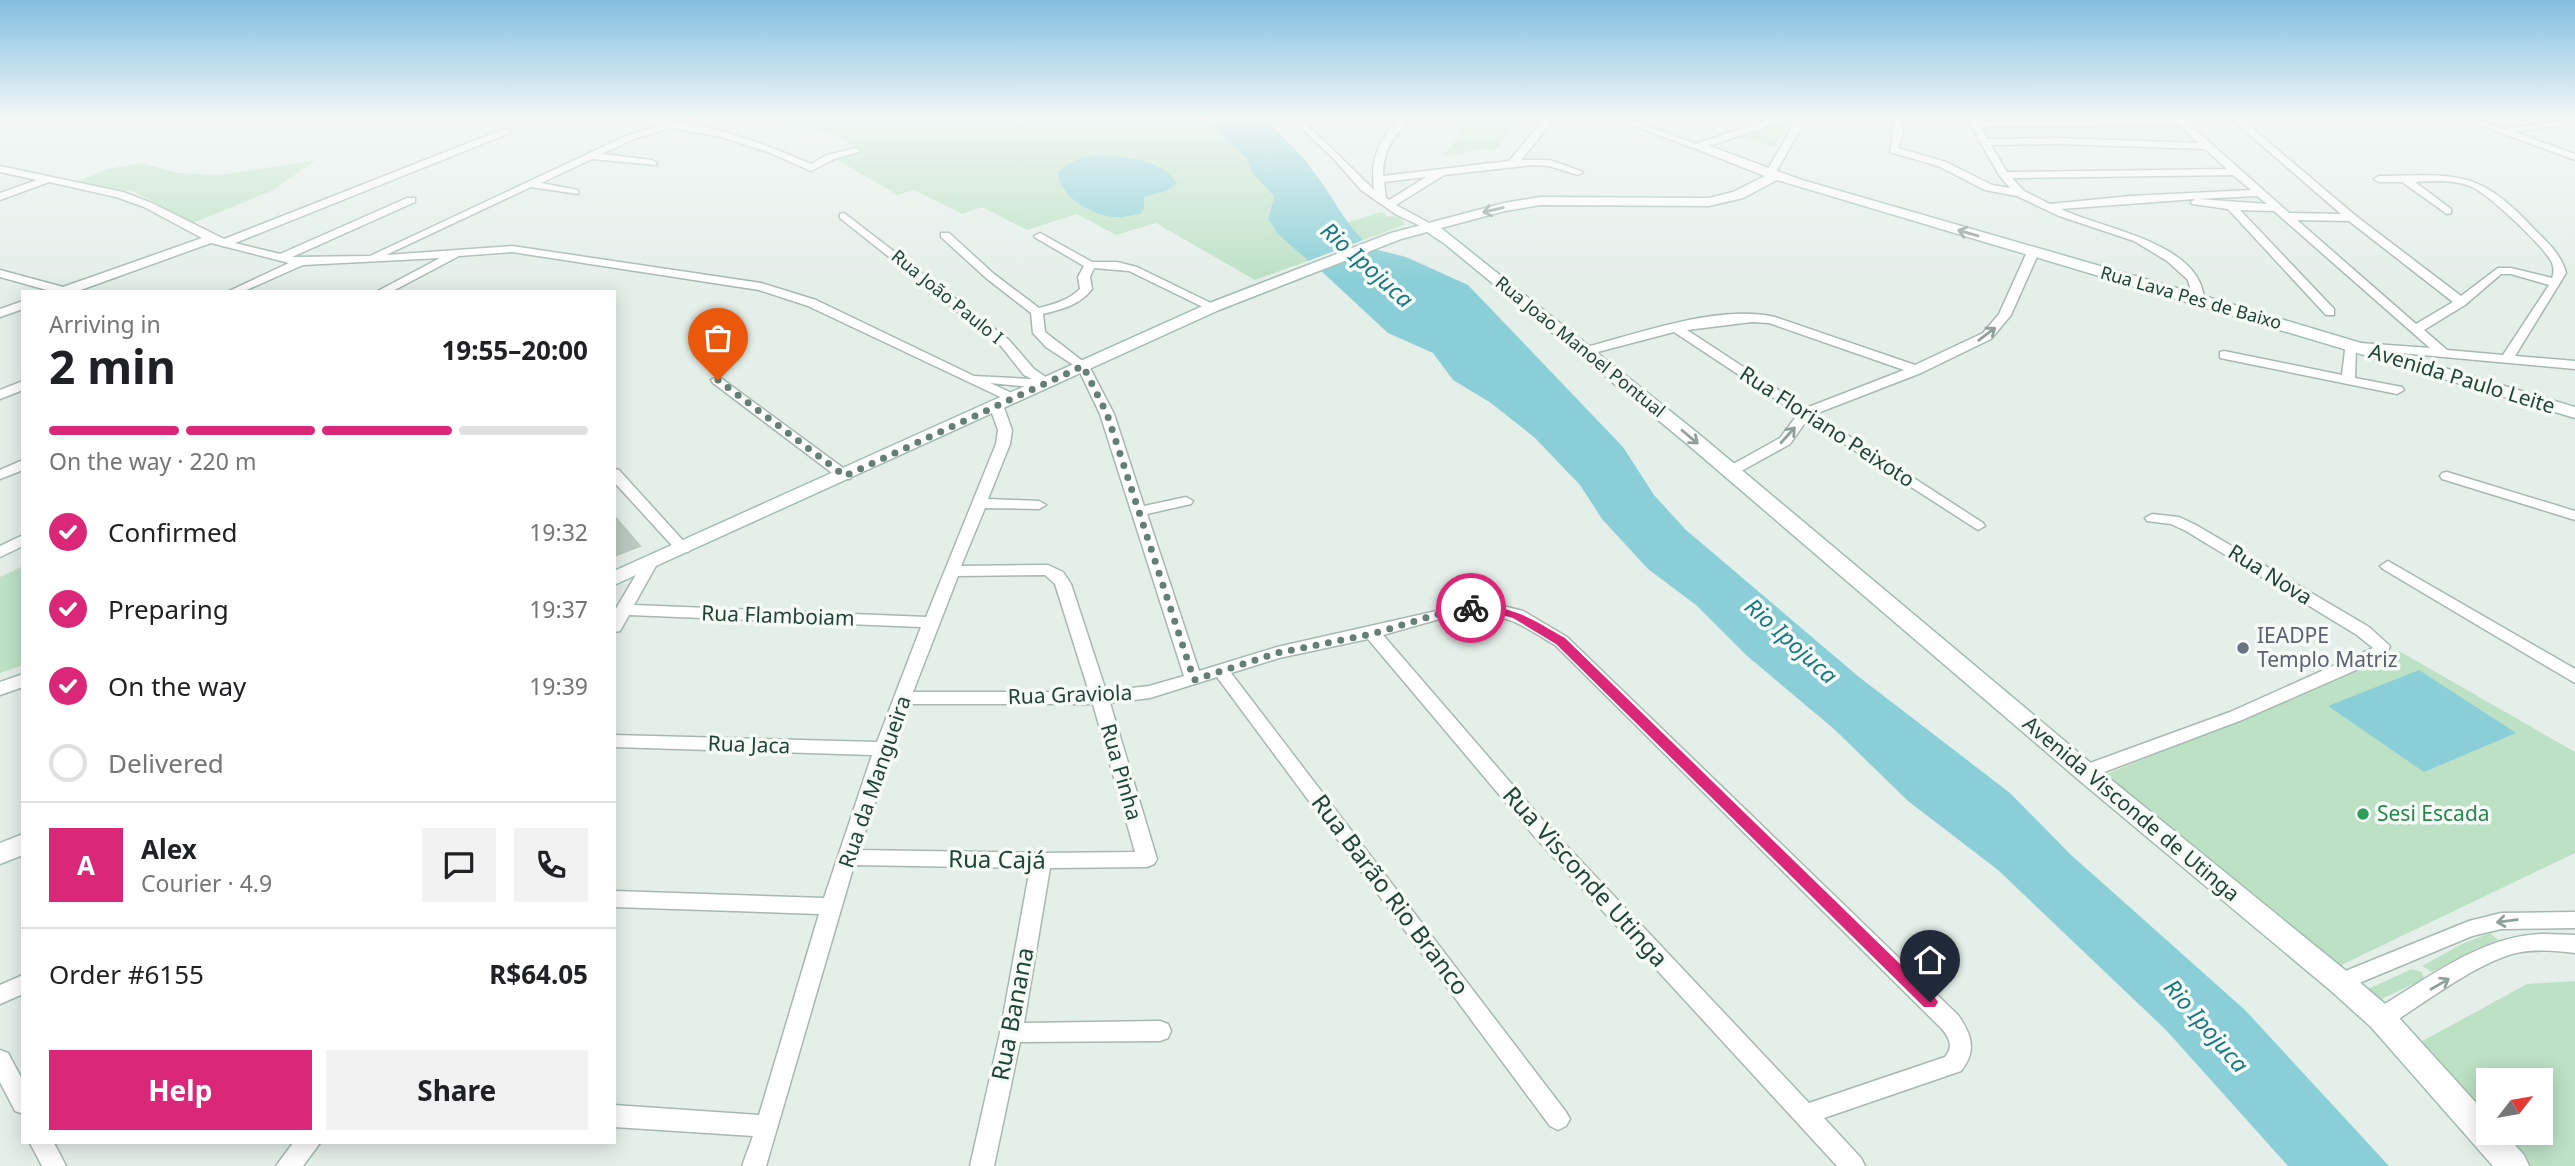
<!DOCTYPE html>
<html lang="en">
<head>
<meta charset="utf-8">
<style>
	body { margin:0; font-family:"Noto Sans",sans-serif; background:#f2f2f2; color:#202124; height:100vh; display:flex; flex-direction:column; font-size:26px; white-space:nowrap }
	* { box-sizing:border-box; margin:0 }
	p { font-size:23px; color:#757577 }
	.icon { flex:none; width:38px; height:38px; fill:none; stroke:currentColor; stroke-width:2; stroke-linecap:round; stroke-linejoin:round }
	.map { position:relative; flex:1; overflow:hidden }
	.drawer { position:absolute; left:21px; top:290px; width:595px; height:854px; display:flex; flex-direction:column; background:#fff; border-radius:0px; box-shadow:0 4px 18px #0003 }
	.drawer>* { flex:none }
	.needle { width:46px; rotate:59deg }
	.controls { position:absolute; left:2476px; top:1068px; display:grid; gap:14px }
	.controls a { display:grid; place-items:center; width:77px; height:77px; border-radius:0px; background:#fff; box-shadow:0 4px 18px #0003; font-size:35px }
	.pin { position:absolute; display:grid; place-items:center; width:60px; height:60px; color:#fff; margin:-72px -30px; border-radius:50% 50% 50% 0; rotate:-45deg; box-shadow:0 0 7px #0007 }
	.pin .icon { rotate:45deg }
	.courier { position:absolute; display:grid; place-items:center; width:70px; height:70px; margin:-35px; border:5px solid #db2777; border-radius:50%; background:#fff; color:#222; box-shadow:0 2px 9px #0007 }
	.overview em { font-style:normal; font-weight:700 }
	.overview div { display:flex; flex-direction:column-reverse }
	.overview { display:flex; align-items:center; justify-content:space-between; height:119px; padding:0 28px }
	h1 { font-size:46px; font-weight:700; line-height:52px }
	.bar { display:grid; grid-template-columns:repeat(4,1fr); gap:10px 7px; align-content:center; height:84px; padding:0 28px }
	.bar i { height:9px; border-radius:5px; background:#e0e0e0 }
	.bar .selected { background:#db2777 }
	.bar p { grid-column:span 4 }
	.line { display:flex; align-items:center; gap:18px; padding:0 28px; border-top:2px solid #e0e0e0 }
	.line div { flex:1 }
	.round { display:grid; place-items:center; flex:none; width:74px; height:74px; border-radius:0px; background:#f2f2f2 }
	ol { padding:0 28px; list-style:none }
	li { display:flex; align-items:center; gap:21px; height:77px }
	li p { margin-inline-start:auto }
	li .icon { padding:7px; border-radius:50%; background:#db2777; color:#fff; stroke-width:4 }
	li:last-child { color:#757577 }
	li i { width:38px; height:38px; border:4px solid #e0e0e0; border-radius:50% }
	.button { display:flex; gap:14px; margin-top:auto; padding:14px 28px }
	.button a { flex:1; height:80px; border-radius:0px; background:#db2777; color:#fff; font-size:28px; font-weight:700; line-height:80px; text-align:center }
	.button a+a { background:#f2f2f2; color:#202124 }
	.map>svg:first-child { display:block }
	.green { fill:#bde1c5 }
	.water { fill:#8acfd7 }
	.building { fill:#bacac3; stroke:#b7c9c1; stroke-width:2 }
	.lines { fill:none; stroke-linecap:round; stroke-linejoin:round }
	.street-casing { stroke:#a7b8b1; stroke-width:3 }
	.secondary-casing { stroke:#a2bcb2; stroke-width:3 }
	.street { fill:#fff; fill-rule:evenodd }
	.secondary { fill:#fff; fill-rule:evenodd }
	.oneway { stroke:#90a19c }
	.route { fill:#db2777 }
	.done { stroke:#667f76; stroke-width:7; stroke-dasharray:0 12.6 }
	.worship-dot { fill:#6b7280; stroke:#f6fbf8; stroke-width:2.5 }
	.leisure-dot { fill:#2e9e5b; stroke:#f6fbf8; stroke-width:2.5 }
	.labels { text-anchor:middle; stroke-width:7; stroke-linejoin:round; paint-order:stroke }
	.far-street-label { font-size:18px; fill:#224338; stroke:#f6fbf8 }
	.street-label { font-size:21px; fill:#224338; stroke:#f6fbf8 }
	.worship-label { font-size:21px; fill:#5b616d; stroke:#f6fbf8; text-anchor:start }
	.leisure-label { font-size:21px; fill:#27864d; stroke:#f6fbf8; text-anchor:start }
	.water-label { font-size:23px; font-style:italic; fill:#177884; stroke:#f6fbf8 }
	.near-street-label { font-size:24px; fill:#224338; stroke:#f6fbf8 }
</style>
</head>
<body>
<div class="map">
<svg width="2575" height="1166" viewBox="0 0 2575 1166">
	<rect width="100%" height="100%" fill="#e5efea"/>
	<g class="green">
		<path d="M772 117H1212L1213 128 1246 158 1253 173 1274 198 1268 219 1274 228 1308 261 1255 280 1156 223 1116 235 1077 214 1027 230 982 207 962 214 914 190 897 195 838 160 860 152 839 136Z"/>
		<path d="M1463 119H1503L1519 122 1494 151C1477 143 1460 159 1443 155L1457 139Z"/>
		<path d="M1790 119 1794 120 1773 147 1738 136Z"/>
		<path d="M316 160 273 190 188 225 158 204 132 191 73 183 107 169 141 163 178 173 220 175Z"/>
		<path d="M1382 212 1388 217C1394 215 1403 217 1404 225L1363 240 1345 223Z"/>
		<path d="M23 566V665L0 673V577Z"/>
		<path d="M2399 651 2575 752V853L2333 969 2105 775Z"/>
		<path d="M2490 933 2498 940 2475 949 2432 972 2422 966 2462 944Z"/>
		<path d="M2412 969 2422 972 2424 979 2381 999 2369 992 2370 988Z"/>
		<path d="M2575 981V1166H2521L2492 1132H2541V1080H2488V1128L2417 1044 2527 984Z"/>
	</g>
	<g class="water">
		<path d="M1212 117H1267L1268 123C1289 141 1308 162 1324 186 1337 205 1346 223 1363 240L1308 261 1304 257 1278 234 1268 219 1274 197 1253 173 1246 158 1213 128Z"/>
		<path d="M1105 155C1130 158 1165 160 1177 184L1166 191 1144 197V209L1140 214C1132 215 1120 218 1112 217 1089 214 1060 196 1058 173 1073 159 1085 156 1105 155Z"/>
		<path d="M1374 249 1406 257 1468 285 1623 447 1654 495 1686 530 1859 677 2010 793 2070 854 2245 1010 2389 1166H2288L2166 1030 1998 870 1908 801 1834 729 1746 655 1696 605 1648 569 1602 519 1580 485 1535 438 1491 403 1453 380 1433 353 1388 333 1319 269Z"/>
		<path d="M2419 670 2516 733 2424 772 2328 706Z"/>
	</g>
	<path class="building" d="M614 516 640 546 614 556Z"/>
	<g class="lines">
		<defs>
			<g id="street">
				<path d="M621 117C686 117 751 137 811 164L827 155 856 148 861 151 834 159 811 171 768 152 721 137 672 128 634 139 602 154 652 160 657 163 656 165 592 159 541 183 578 190V194L531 187 386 255 512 246 761 283 816 300 974 376 1032 379 1024 375 1001 346 840 218V214L844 213 1009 340 1034 369 1053 382 1042 388 990 383 1016 395 1018 398 1011 402 808 306 759 290 512 252 459 256 391 292H376L440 258 303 265 242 292H227L289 263 211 243 75 292H54L0 277V270L63 287 202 238 144 207 116 197 49 182 0 200V193L37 180 0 172V166L123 192 152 203 224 239 504 129H510V133L235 243 280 254 407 198H415V202L292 257 370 256 628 135 659 126 625 120Z"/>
				<path d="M1290 117H1300L1374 190C1370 159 1379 138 1402 117H1412C1394 136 1383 149 1383 176L1509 161 1546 117H1556L1521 160H1550L1583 172 1578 175 1549 166 1532 165 1444 175 1396 205 1431 224 1432 226 1427 229 1397 215 1361 190 1333 158ZM1426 177 1389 200 1386 198 1384 182Z"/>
				<path d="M1611 117H1624L1701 146 1693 148Z"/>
				<path d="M1798 117H1807L1775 174 1766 176 1765 174Z"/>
				<path d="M1892 117H1902L1903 134 1898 148 1946 162 1992 185 2010 188 1999 175 1966 117H1974L1977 121 2173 119 2172 117H2181L2289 213 2341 214 2229 117H2239L2356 216 2461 296 2498 268H2511L2552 278C2554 273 2554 268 2552 263 2545 247 2490 196 2474 188 2455 179 2435 181 2415 182L2451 209V213L2447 214 2402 182H2379L2374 179 2379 176C2457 175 2478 168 2535 230 2548 243 2561 254 2566 273L2515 356 2575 361V369L2356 349 2355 378 2402 387 2404 390 2397 394 2220 358V352L2224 351 2342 375 2346 342 2430 348 2274 211 2240 210 2334 309V315H2326L2228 209 2192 204 2191 202 2195 199 2061 209C2102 229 2200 242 2204 299L2198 303 2194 302 2188 280 2167 261 2134 241 2059 216 2017 196 1985 190 1938 166 1890 152 1893 134ZM2179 125 2198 143 2059 138 1988 139 1981 127ZM2059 144 2205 149 2227 169 2007 172 1991 145ZM2233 175 2251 190 2130 196 2050 204 2024 191 2012 178ZM2257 196 2267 204 2198 199ZM2297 220 2349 221 2453 302 2416 324ZM2501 274H2511L2549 285 2503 355 2447 350 2424 330 2465 305Z"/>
				<path d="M2457 117H2469L2503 129 2560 121V125L2514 132 2575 154V160Z"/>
				<path d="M941 233H949L994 274 1039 308C1054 304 1069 300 1080 289L1078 277 1084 266 1036 238 1034 236 1040 233 1092 262H1117L1137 267 1219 307 1217 310H1209L1129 271 1094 268 1090 277 1092 289C1080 305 1062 309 1043 314L1045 332 1089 366 1114 414 1144 506 1186 497 1193 501 1191 504 1147 514 1199 671 1277 647 1472 603 1495 604 1523 611 1567 637 1958 1015C1972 1035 1977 1051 1961 1071L1824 1118 1861 1158 1865 1166H1837L1534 836 1368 639 1279 658 1231 673 1566 1112 1570 1119 1566 1126 1558 1130 1550 1126 1217 677 1150 698 1110 703 1157 859 1154 864 1147 867 1050 868 1024 1023 1160 1021 1168 1024 1171 1031 1168 1038 1160 1041 1020 1042 994 1166H970L1000 1033 1030 868 854 865 766 1166H742L753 1136 614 1127V1105L759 1115 819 914 614 907V891L824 898 872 755 614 747V735L877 742 921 627 629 615 620 631 614 632V612L644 561H654L657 564 634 605 926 617 996 444 998 430 989 405 996 401 1003 405 1012 430 1010 444 988 499 1039 501 1046 505 1039 509 985 508 961 566 1048 565 1063 572 1071 584 1106 691 1149 686 1184 676 1100 414 1078 368 1046 347 1033 333 1031 313 986 278 941 237ZM1045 575 1055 584 1089 692H913L958 576ZM1472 613C1510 615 1523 626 1555 645L1942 1029C1949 1038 1954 1046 1945 1057L1809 1103 1548 826 1383 635 1443 618ZM909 704H1093L1135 852 1041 853 859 850Z"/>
				<path d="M2033 249 2039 252 2011 315 1991 339 1921 373 1815 414 1983 523 1985 526 1978 530 1807 420 1790 444 1736 474H1726L1724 471 1726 468 1780 438 1798 414 1674 332 1586 355 1580 351 1582 348C1639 334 1717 304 1775 317L1915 365 1983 333 1999 314 2027 252ZM1752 322 1769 323 1904 370 1806 408 1687 330Z"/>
				<path d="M23 301V309L0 317V309Z"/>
				<path d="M718 376 850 473 852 476 850 479H840L713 383 711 380Z"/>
				<path d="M23 381V390L0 399V390Z"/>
				<path d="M23 460V470L0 479V470Z"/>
				<path d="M614 469 619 470 688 546 691 549 688 552H678L614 482Z"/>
				<path d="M2447 472 2575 511V520L2442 479 2440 476 2442 473Z"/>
				<path d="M2152 514 2179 517 2196 525 2369 627 2390 646 2386 656 2379 660 2242 720 2091 777H2079L2076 772 2079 767 2230 712 2373 648 2357 635 2186 531 2171 524 2147 521 2145 518Z"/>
				<path d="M23 535V546L0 557V546Z"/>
				<path d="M2388 561 2575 669V683L2383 569 2380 566Z"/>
				<path d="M23 674V687L0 695V682Z"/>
				<path d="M2575 912V928L2501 929 2472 936 2340 991 2333 988 2329 982 2333 976 2469 921 2501 913Z"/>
				<path d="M2545 934 2575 935V953C2557 951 2539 949 2521 952 2481 959 2425 1003 2389 1025L2381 1027 2373 1025 2370 1018 2373 1011C2425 981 2482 934 2545 934Z"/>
				<path d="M23 975V994L0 1004V985Z"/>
				<path d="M0 1050 8 1053 23 1081V1114L15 1111 0 1082Z"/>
				<path d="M30 1143H54L66 1166H42Z"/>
				<path d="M293 1143H320L303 1166H276Z"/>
			</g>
			<g id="secondary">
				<path d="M1777 117H1795L1709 146 1802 180 2204 296 2575 407V418L1777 180 1743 198 1709 206 1540 205 1505 211 1441 228 1700 435 2098 769 2350 974 2391 1009 2488 1116V1132H2503L2524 1155 2529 1166H2493L2371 1027 2330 990 2080 781 1686 443 1445 244 1427 232 1401 239 1219 310 614 585V571L1207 304 1391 233 1504 203 1540 197 1709 198 1733 192 1765 176 1689 146Z"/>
				<path d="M23 834V855L0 864V843Z"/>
			</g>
		</defs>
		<use href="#street" class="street-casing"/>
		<use href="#secondary" class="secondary-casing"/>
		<use href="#street" class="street"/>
		<use href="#secondary" class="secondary"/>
	</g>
	<defs><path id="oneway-shaft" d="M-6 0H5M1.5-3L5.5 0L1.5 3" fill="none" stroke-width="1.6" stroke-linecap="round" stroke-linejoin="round" transform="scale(1.75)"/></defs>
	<g class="oneway">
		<use href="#oneway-shaft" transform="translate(1493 210) rotate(167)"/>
		<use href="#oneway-shaft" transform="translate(1968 233) rotate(-164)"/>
		<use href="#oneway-shaft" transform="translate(1987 334) rotate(-37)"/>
		<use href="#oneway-shaft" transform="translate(1788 435) rotate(-48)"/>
		<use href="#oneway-shaft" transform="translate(1690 437) rotate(40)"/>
		<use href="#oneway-shaft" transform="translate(2507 921) rotate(173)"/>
		<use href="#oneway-shaft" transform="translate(2440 984) rotate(-30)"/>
	</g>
	<linearGradient id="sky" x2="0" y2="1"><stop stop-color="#82bfe1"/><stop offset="0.42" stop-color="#f3f8f6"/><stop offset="1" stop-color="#f3f8f6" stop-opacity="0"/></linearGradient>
	<rect width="2575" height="280" fill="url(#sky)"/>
	<path class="route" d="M1471 605C1514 606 1530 618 1565 638L1935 998 1938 1002 1935 1007H1924L1556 644 1513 618 1495 613 1467 611 1466 608Z"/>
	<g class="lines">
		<path class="done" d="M718 380 845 476 1083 366 1107 414 1194 680 1277 653 1372 634 1442 613 1471 608"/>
	</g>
	<circle class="worship-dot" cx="2243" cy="648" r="7"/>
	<circle class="leisure-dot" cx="2363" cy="814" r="7"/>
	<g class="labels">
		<g class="far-street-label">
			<text transform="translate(947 297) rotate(39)" y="6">Rua João Paulo I</text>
			<text transform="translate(2191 298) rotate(16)" y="6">Rua Lava Pes de Baixo</text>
			<text transform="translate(1580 347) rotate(39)" y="6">Rua Joao Manoel Pontual</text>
		</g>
		<g class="street-label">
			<text transform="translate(2462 379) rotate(17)" y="7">Avenida Paulo Leite</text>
			<text transform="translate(1827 427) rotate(33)" y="7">Rua Floriano Peixoto</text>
			<text transform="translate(2270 575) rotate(32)" y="7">Rua Nova</text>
			<text transform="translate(778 616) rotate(2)" y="7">Rua Flamboiam</text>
			<text transform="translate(1070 695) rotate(-2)" y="7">Rua Graviola</text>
			<text transform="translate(749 745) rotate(2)" y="7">Rua Jaca</text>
			<text transform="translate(1121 772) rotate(74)" y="7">Rua Pinha</text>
			<text transform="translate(875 782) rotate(-71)" y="7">Rua da Mangueira</text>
			<text transform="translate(2131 809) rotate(40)" y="7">Avenida Visconde de Utinga</text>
		</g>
		<g class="worship-label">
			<text x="2257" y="643">IEADPE<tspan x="2257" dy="24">Templo Matriz</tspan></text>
		</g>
		<g class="leisure-label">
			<text x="2377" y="821">Sesi Escada</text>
		</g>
		<g class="water-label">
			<text transform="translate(1367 265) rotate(42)" y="8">Rio Ipojuca</text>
			<text transform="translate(1791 641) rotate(42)" y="8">Rio Ipojuca</text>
			<text transform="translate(2206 1026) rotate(49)" y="8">Rio Ipojuca</text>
		</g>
		<g class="near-street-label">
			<text transform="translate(997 860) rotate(1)" y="8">Rua Cajá</text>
			<text transform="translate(1585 877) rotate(48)" y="8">Rua Visconde Utinga</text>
			<text transform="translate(1390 895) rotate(53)" y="8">Rua Barão Rio Branco</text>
			<text transform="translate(1013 1014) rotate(-79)" y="8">Rua Banana</text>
		</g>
	</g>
</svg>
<div class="controls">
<a><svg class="needle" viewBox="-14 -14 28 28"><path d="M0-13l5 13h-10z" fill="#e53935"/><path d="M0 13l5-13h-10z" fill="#757577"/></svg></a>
</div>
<div class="pin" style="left:718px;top:380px;background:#ea580c"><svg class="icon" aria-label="bag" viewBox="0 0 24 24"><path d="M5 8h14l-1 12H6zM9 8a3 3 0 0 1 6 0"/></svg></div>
<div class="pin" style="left:1930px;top:1002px;background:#1f2937"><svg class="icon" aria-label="home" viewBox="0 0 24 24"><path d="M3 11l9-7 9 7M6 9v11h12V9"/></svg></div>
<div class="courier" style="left:1471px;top:608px"><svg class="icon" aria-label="bike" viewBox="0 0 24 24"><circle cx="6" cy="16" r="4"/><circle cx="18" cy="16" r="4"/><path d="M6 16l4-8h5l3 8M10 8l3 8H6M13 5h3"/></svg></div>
<section class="drawer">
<div class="overview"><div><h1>2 min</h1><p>Arriving in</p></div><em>19:55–20:00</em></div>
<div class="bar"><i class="selected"></i><i class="selected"></i><i class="selected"></i><i></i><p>On the way · 220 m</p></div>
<ol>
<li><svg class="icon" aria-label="check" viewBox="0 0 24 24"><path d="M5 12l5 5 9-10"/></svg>Confirmed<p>19:32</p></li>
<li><svg class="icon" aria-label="check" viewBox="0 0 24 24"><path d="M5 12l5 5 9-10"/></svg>Preparing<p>19:37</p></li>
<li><svg class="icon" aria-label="check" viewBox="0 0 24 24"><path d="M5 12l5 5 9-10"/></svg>On the way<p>19:39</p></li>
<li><i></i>Delivered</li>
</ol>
<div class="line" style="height:126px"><b class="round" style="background:#db2777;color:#fff">A</b><div><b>Alex</b><p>Courier · 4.9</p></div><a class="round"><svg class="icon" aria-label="chat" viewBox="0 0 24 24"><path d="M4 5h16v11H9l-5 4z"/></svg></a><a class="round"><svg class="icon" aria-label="phone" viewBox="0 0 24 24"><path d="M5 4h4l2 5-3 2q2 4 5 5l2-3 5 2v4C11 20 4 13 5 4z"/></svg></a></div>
<div class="line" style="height:91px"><div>Order #6155</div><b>R$64.05</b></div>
<div class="button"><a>Help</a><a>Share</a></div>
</section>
</div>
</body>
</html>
